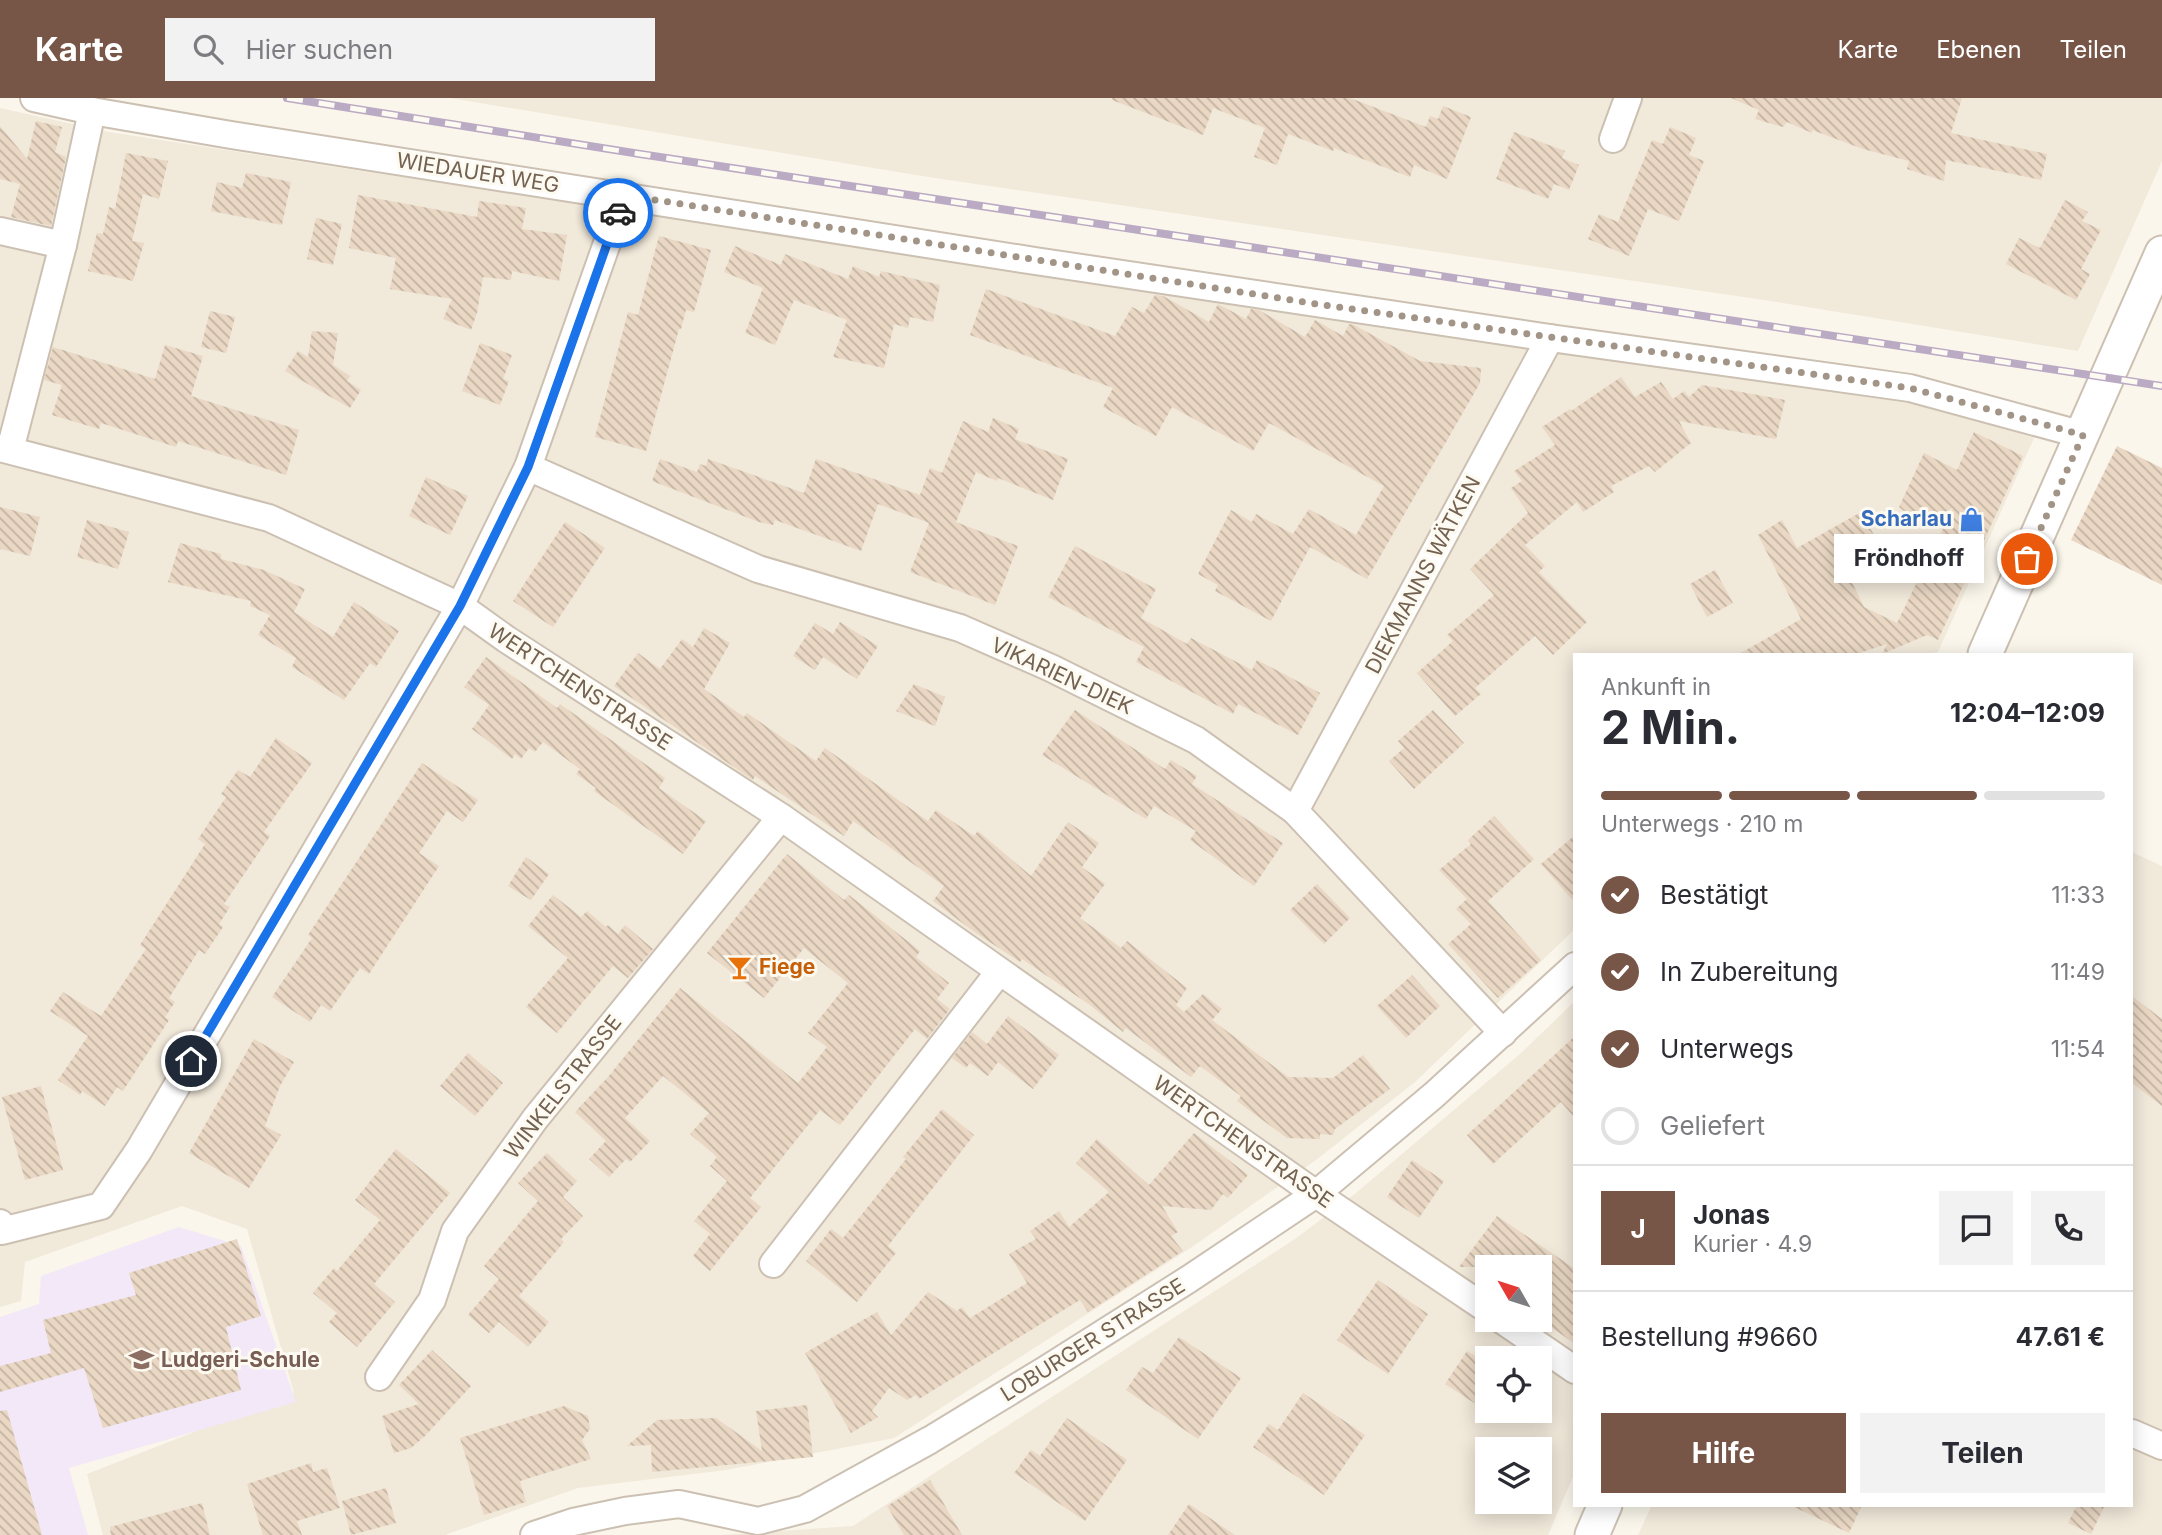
<!DOCTYPE html>
<html lang="de">
<head>
<meta charset="utf-8">
<style>
	body { margin:0; font-family:Inter,sans-serif; background:#f2f2f3; color:#2b2b33; height:100vh; display:flex; flex-direction:column; font-size:26px; white-space:nowrap }
	* { box-sizing:border-box; margin:0 }
	p { font-size:23px; color:#7c7c81 }
	.icon { flex:none; width:38px; height:38px; fill:none; stroke:currentColor; stroke-width:2; stroke-linecap:round; stroke-linejoin:round }
	.map { position:relative; flex:1; overflow:hidden }
	.side { position:absolute; left:1573px; top:555px; width:560px; height:854px; display:flex; flex-direction:column; background:#fff; border-radius:0px; box-shadow:0 4px 18px #0003 }
	.side>* { flex:none }
	.needle { width:46px; rotate:309deg }
	.tools { position:absolute; left:1475px; top:1157px; display:grid; gap:14px }
	.tools a { display:grid; place-items:center; width:77px; height:77px; border-radius:0px; background:#fff; box-shadow:0 4px 18px #0003; font-size:35px }
	.pin { position:absolute; display:grid; place-items:center; width:60px; height:60px; color:#fff; margin:-30px; border:4px solid #fff; border-radius:50%; box-shadow:0 2px 7px #0007 }
	.courier { position:absolute; display:grid; place-items:center; width:70px; height:70px; margin:-35px; border:5px solid #1a73e8; border-radius:50%; background:#fff; color:#222; box-shadow:0 2px 9px #0007 }
	.bubble { position:absolute; height:49px; border-radius:0px; background:#fff; box-shadow:0 4px 18px #0003; font-size:23px; font-weight:700; line-height:49px; text-align:center }
	.head em { font-style:normal; font-weight:700 }
	.head div { display:flex; flex-direction:column-reverse }
	.head { display:flex; align-items:center; justify-content:space-between; height:119px; padding:0 28px }
	h1 { font-size:46px; font-weight:700; line-height:52px }
	.bar { display:grid; grid-template-columns:repeat(4,1fr); gap:10px 7px; align-content:center; height:84px; padding:0 28px }
	.bar i { height:9px; border-radius:5px; background:#e1e1e2 }
	.bar .selected { background:#775547 }
	.bar p { grid-column:span 4 }
	.line { display:flex; align-items:center; gap:18px; padding:0 28px; border-top:2px solid #e1e1e2 }
	.line div { flex:1 }
	.round { display:grid; place-items:center; flex:none; width:74px; height:74px; border-radius:0px; background:#f2f2f3 }
	ol { padding:0 28px; list-style:none }
	li { display:flex; align-items:center; gap:21px; height:77px }
	li p { margin-inline-start:auto }
	li .icon { padding:7px; border-radius:50%; background:#775547; color:#fff; stroke-width:4 }
	li:last-child { color:#7c7c81 }
	li i { width:38px; height:38px; border:4px solid #e1e1e2; border-radius:50% }
	.primary-button { display:flex; gap:14px; margin-top:auto; padding:14px 28px }
	.primary-button a { flex:1; height:80px; border-radius:0px; background:#775547; color:#fff; font-size:28px; font-weight:700; line-height:80px; text-align:center }
	.primary-button a+a { background:#f2f2f3; color:#2b2b33 }
	header { display:flex; align-items:center; gap:42px; box-sizing:border-box; height:98px; padding:0 35px; background:#775547; color:#fff }
	header strong { font-size:33px }
	nav { display:flex; gap:38px; margin-inline-start:auto; font-size:24px }
	.search { width:490px; height:63px; background:#f2f2f3; display:flex; align-items:center; gap:18px; box-sizing:border-box; padding:0 24px; border-radius:0px; color:#7c7c81; font-size:26px }
	.map>svg:first-child { display:block }
	.residential { fill:#f1e9da; fill-rule:evenodd }
	.education { fill:#f3e8f7 }
	.building { fill:url(#building-back-hatch) }
	.lines { fill:none; stroke-linecap:round; stroke-linejoin:round }
	.minor-casing { stroke:#ccc0b2; stroke-width:30 }
	.tertiary-casing { stroke:#ccc0b2; stroke-width:37 }
	.minor { stroke:#fff; stroke-width:26 }
	.tertiary { stroke:#fff; stroke-width:33 }
	.rail-casing { stroke:#bbaac4; stroke-width:8 }
	.rail { stroke:#fdfaf1; stroke-width:5; stroke-dasharray:16; stroke-linecap:butt }
	.done { stroke:#a29587; stroke-width:7; stroke-dasharray:0 12.6 }
	.route { stroke:#1a73e8; stroke-width:9 }
	.labels { text-anchor:middle; stroke-width:6; stroke-linejoin:round; paint-order:stroke }
	.street-label { font-size:21px; fill:#736151; stroke:#fdfaf1 }
	.shop-label { font-size:21px; font-weight:bold; fill:#366cbe; stroke:#fdfaf1; text-anchor:end }
	.food-label { font-size:21px; font-weight:bold; fill:#c56008; stroke:#fdfaf1; text-anchor:start }
	.education-label { font-size:21px; font-weight:bold; fill:#785e54; stroke:#fdfaf1; text-anchor:start }
</style>
</head>
<body>
<header>
<strong>Karte</strong>
<div class="search"><svg class="icon" aria-label="search" viewBox="0 0 24 24"><circle cx="10" cy="10" r="6"/><path d="M15 15l6 6"/></svg>Hier suchen</div>
<nav><a>Karte</a><a>Ebenen</a><a>Teilen</a></nav>
</header>
<div class="map">
<svg width="2162" height="1437" viewBox="0 0 2162 1437">
	<defs>
		<pattern id="building-back-hatch" width="6" height="6" patternUnits="userSpaceOnUse" patternTransform="scale(1.75)"><rect width="6" height="6" fill="#ead8c4"/><path d="M-1 5l2 2M0 0l6 6M5-1l2 2" fill="none" stroke="#c2b3a2"/></pattern>
	</defs>
	<rect width="100%" height="100%" fill="#faf6eb"/>
	<g class="residential">
		<path d="M450 0H2162V63L2078 253 1764 202 922 78Z"/>
		<path d="M0 10 109 34 328 68 1919 303 2034 340 1938 554 1929 556H1575V831L1415 984 1316 1062 1192 1149 894 1340 726 1372 578 1390 445 1437H103L87 1376 294 1295 247 1131 182 1108 25 1164 21 1203 0 1209Z"/>
		<path d="M2132 754 2162 768V1437H1638L1652 1407H2132Z"/>
		<path d="M1575 903V1374L1548 1437H722L853 1428 1295 1141 1356 1095 1520 956ZM1488 1169H1540V1222H1488ZM1488 1260H1540V1312H1488ZM1488 1351H1540V1404H1488Z"/>
	</g>
	<path class="education" d="M179 1129 241 1148 296 1304 69 1370 88 1437H0V1219L39 1206 41 1178Z"/>
	<g class="building">
		<path d="M1112 0H1350L1426 29 1430 18 1438 21 1443 8 1471 19 1447 81 1414 67 1410 79 1334 50 1333 53 1288 36 1277 67 1254 59 1265 30 1213 10 1203 37 1112 2Z"/>
		<path d="M1731 0H1962L1951 35 2047 56 2041 82 1946 62 1944 83 1907 71 1909 63 1863 51 1812 32V35L1787 24 1783 29 1755 21 1759 12Z"/>
		<path d="M36 23 62 29 55 54 66 59 51 128 11 119 20 86 0 81V28L27 61Z"/>
		<path d="M1670 29 1696 40 1689 57 1704 63 1679 123 1648 111 1629 158 1588 141 1599 116 1618 124 1652 42 1663 46Z"/>
		<path d="M1514 34 1565 53 1562 60 1579 67 1569 92 1554 86 1548 101 1496 81Z"/>
		<path d="M126 55 168 63 159 101 143 96 132 143 144 145 133 183 88 173 97 135 103 136 109 109 115 111Z"/>
		<path d="M246 75 291 84 282 127 211 113 217 84 242 90Z"/>
		<path d="M358 97 477 119 479 103 526 110 522 131 567 137 559 183 512 173 511 182 483 179 477 215 471 232 443 221 452 201 390 191 396 160 349 150Z"/>
		<path d="M2065 102 2088 114 2082 123 2101 132 2081 171 2090 176 2076 202 2006 166 2019 140 2040 150Z"/>
		<path d="M316 120 342 126 333 167 307 161Z"/>
		<path d="M659 138 711 152 694 214 686 212 681 231H679L646 353 595 339 628 214 638 217Z"/>
		<path d="M735 148 781 167 785 156 848 181 853 168 879 179 881 173 940 187 933 224 910 219 908 230 894 226 884 270 833 259 847 222 794 202 775 247 745 235 763 190 724 174Z"/>
		<path d="M986 191 1115 238 1132 209 1144 215 1155 197 1163 198 1209 224 1218 206 1246 221 1251 211 1259 212 1305 239 1315 222 1343 238 1349 226 1354 227 1420 263 1481 270 1480 285 1367 481 1310 449 1271 523 1215 493 1218 487 1198 476 1231 412 1252 424 1256 416 1293 436 1309 411 1356 437 1384 388 1269 325 1253 353 1172 309 1156 338 1103 309 1113 290 970 237Z"/>
		<path d="M210 213 235 219 226 255 201 249Z"/>
		<path d="M312 233 338 235 333 267 350 278 347 283 361 292 350 310 285 273 298 253 308 259Z"/>
		<path d="M480 245 512 257 503 281 509 283 500 307 462 293Z"/>
		<path d="M165 247 203 258 191 298 299 332 286 377 178 343 176 349 101 325 99 331 52 317 62 287 44 282 53 249 155 281Z"/>
		<path d="M1621 279 1635 299 1661 284 1673 301 1684 293 1689 299 1702 287 1785 302 1776 341 1679 323 1691 345 1655 374 1649 368 1611 388 1614 394 1583 414 1577 404 1525 447 1545 468 1539 474 1587 524 1553 557 1535 538 1475 590 1481 596 1455 618 1417 575 1453 543 1447 537 1494 497 1470 471 1528 415 1511 390 1522 383 1514 373 1555 347 1542 329 1570 311 1571 313Z"/>
		<path d="M993 320 1019 331 1015 341 1068 361 1053 402 998 380 997 383 976 374 956 424 1018 448 995 507 910 474 929 425 878 406 861 453 775 422 773 427 759 424 652 383 660 361 697 374 700 366 706 368 708 361 804 395 816 361 920 397 930 370 942 375 963 323 988 334Z"/>
		<path d="M1974 334 2023 358 1938 542 1927 537 1882 556 1887 546 1856 556H1739L1801 521 1758 437 1782 422 1797 450 1861 414 1882 451 1846 472 1864 509 1897 525 1953 410 1921 428 1899 409 1924 355 1957 372Z"/>
		<path d="M2117 348 2162 370V487L2071 442Z"/>
		<path d="M426 379 468 398 450 437 409 418Z"/>
		<path d="M0 409 40 419 30 458 0 451Z"/>
		<path d="M87 422 129 434 118 471 77 459Z"/>
		<path d="M565 424 605 450 553 529 513 503Z"/>
		<path d="M180 445 221 456V461L264 472 305 491 294 514 333 539 354 504 399 533 376 569 370 565 344 602 292 569 296 560 258 537 270 517 250 508 251 503 168 484Z"/>
		<path d="M1075 448 1156 491 1141 520 1187 546 1191 540 1252 572 1257 562 1320 595 1298 637 1238 606 1233 616 1136 564 1144 549 1048 499Z"/>
		<path d="M1715 472 1733 505 1707 519 1690 486Z"/>
		<path d="M840 524 878 548 857 581 823 559 815 572 793 558 815 525 833 536Z"/>
		<path d="M704 530 730 545 704 591 744 619 747 615 816 663 825 650 928 723 936 712 974 738 978 733 1031 778 1068 724 1099 745 1082 769 1105 786 1080 820 1121 850 1127 843 1187 890 1176 907 1184 914 1203 896 1222 911 1212 922 1288 979 1333 980 1363 957 1390 991 1335 1031 1333 1037 1320 1036V1041L1287 1040 1237 1003 1241 998 1200 968 1191 979 1126 930 1123 934 1090 907 1022 861 1020 864 973 833 933 803 944 788 853 723 844 738 755 678 753 682 614 588 638 555 660 571 682 541 693 549Z"/>
		<path d="M486 559 557 610 560 606 665 680 659 690 706 723 683 756 594 693 596 690 576 676 580 671 543 644 535 654 529 650 521 661 515 656 512 661 472 631 489 607 464 589Z"/>
		<path d="M914 586 945 599 935 628 896 613Z"/>
		<path d="M1075 612 1165 671 1171 662 1197 678 1192 686 1283 745 1254 788 1190 742 1196 733 1154 708 1146 721 1042 657Z"/>
		<path d="M1433 612 1464 645 1414 691 1389 663 1404 650 1398 643Z"/>
		<path d="M276 640 312 665 264 734 270 738 224 806 230 809 219 826 223 829 205 856 199 852 169 900 175 904 165 919 169 922 123 993 117 989 105 1008 82 993 80 997 58 982 88 938 50 913 63 894 101 918 146 851 140 847 205 746 198 741 226 699 221 696 238 672 250 679Z"/>
		<path d="M422 665 478 702 463 724 447 713 419 755 439 768 369 876 360 870 330 913 321 907 310 924 272 899 312 840 308 837Z"/>
		<path d="M1494 718 1534 761 1488 803 1541 862 1498 900 1448 846 1471 826 1456 811 1467 801 1439 772 1471 746 1468 742Z"/>
		<path d="M1575 737V805L1541 766Z"/>
		<path d="M787 756 844 802 849 797 920 853 916 859 949 885 937 901 950 911 927 941 915 931 840 1027 820 1012 750 1100 761 1109 710 1173 693 1158 710 1136 694 1123 727 1083 710 1068 717 1059 690 1036 709 1015 663 978 625 1020 650 1043 630 1064 626 1061 609 1079 589 1061 606 1043 575 1014 608 979 680 890 798 985 827 949 808 935 848 885 804 850 764 900 707 855Z"/>
		<path d="M526 759 549 776 531 802 508 788Z"/>
		<path d="M1317 786 1350 820 1324 846 1290 812Z"/>
		<path d="M553 797 581 819 587 813 606 829 608 827 618 836 625 827 653 851 628 880 613 868 557 935 526 909 568 860 528 828Z"/>
		<path d="M1412 877 1440 908 1406 940 1377 908Z"/>
		<path d="M2132 898 2162 921V1008L2132 985Z"/>
		<path d="M1008 918 1059 957 1033 991 998 964 988 978 970 965 966 970 952 960 972 934 987 946Z"/>
		<path d="M1575 938V1020L1561 1004 1493 1066 1467 1037Z"/>
		<path d="M254 941 294 964 280 988 265 1028 281 1037 249 1090 189 1055Z"/>
		<path d="M468 955 503 985 475 1018 440 988Z"/>
		<path d="M41 988 63 1072 25 1082 2 999Z"/>
		<path d="M942 1011 974 1037 888 1148 896 1155 857 1204 806 1163 831 1131 843 1140 906 1061 903 1059Z"/>
		<path d="M1194 1035 1248 1077 1228 1100 1223 1096 1211 1112 1162 1108 1178 1134 1171 1138 1183 1153 1088 1214 1080 1202 919 1301 916 1297 907 1302 889 1290 872 1313 878 1319 851 1335 805 1255 877 1214 891 1237 928 1194 957 1213 962 1209 970 1220 1027 1185 1009 1156 1036 1141 1030 1133 1059 1113 1069 1129 1109 1094 1076 1065 1097 1041 1149 1087Z"/>
		<path d="M396 1051 450 1095 374 1186 395 1204 357 1249 329 1224 337 1215 313 1195 334 1170 337 1173 380 1122 355 1102Z"/>
		<path d="M547 1055 577 1083 563 1099 583 1118 561 1141 564 1144 519 1198 549 1224 528 1249 499 1224 489 1235 468 1217 499 1181 484 1168 538 1103 518 1085Z"/>
		<path d="M1412 1062 1444 1083 1419 1120 1387 1099Z"/>
		<path d="M1497 1118 1575 1171V1246L1540 1221V1169H1459Z"/>
		<path d="M237 1141 261 1218 226 1229 241 1292 103 1330 84 1270 0 1294V1268L51 1255 43 1222 136 1197 129 1175Z"/>
		<path d="M1378 1182 1428 1216 1388 1276 1337 1242Z"/>
		<path d="M1179 1239 1241 1280 1198 1341 1126 1292 1142 1269 1153 1275Z"/>
		<path d="M432 1252 471 1288 425 1338 411 1350 394 1355 382 1318 419 1306 399 1287Z"/>
		<path d="M1467 1253 1488 1266V1314L1445 1286Z"/>
		<path d="M1303 1295 1365 1337 1324 1397 1253 1349 1269 1326 1278 1332Z"/>
		<path d="M807 1307 813 1359 652 1374 651 1347 627 1348 657 1322 716 1320 762 1353 756 1313Z"/>
		<path d="M564 1308 588 1318 590 1331 582 1342 591 1361 520 1383 526 1404 484 1417 460 1340Z"/>
		<path d="M7 1312 42 1437H0V1313Z"/>
		<path d="M1067 1320 1127 1362 1085 1423 1014 1375 1031 1352 1040 1358Z"/>
		<path d="M311 1365 313 1374 327 1370 340 1410 297 1423 302 1437H263L247 1386Z"/>
		<path d="M930 1382 962 1437H904L887 1408Z"/>
		<path d="M386 1390 396 1425 351 1437 342 1403Z"/>
		<path d="M202 1405 210 1437H111L110 1429Z"/>
		<path d="M1189 1406 1235 1437H1168Z"/>
		<path d="M1790 1407H1862L1849 1435Z"/>
		<path d="M2077 1407H2105L2091 1436 2068 1425Z"/>
	</g>
	<g class="lines">
		<defs>
			<g id="minor">
				<path d="M34 0 92 13 231 37 1035 163 1550 240 1910 290 2083 337"/>
				<path d="M1613 41 1628 0"/>
				<path d="M0 133 63 147"/>
				<path d="M0 350 269 420 460 508 506 541 781 719 1316 1096 1488 1212"/>
				<path d="M10 352 63 147 92 13"/>
				<path d="M528 369 758 471 960 530 1051 570 1196 642 1295 713 1503 935"/>
				<path d="M1295 713 1550 240"/>
				<path d="M0 1125 2 1133 101 1108 139 1052 460 508 528 369 624 97"/>
				<path d="M773 1166 999 874"/>
				<path d="M1502 1222 1575 1272"/>
				<path d="M379 1279 432 1202 455 1133 535 1021 781 719"/>
				<path d="M2132 1335 2162 1348"/>
				<path d="M534 1437 573 1424 625 1413 679 1406 758 1423 805 1411 930 1342 1045 1272 1189 1181 1316 1096 1434 997 1575 868"/>
			</g>
			<g id="tertiary">
				<path d="M1985 556 2162 155"/>
				<path d="M1592 1437 1605 1407"/>
			</g>
		</defs>
		<use href="#minor" class="minor-casing"/>
		<use href="#tertiary" class="tertiary-casing"/>
		<use href="#minor" class="minor"/>
		<use href="#tertiary" class="tertiary"/>
		<defs>
			<path id="rail" d="M287 0 640 56 2162 288"/>
		</defs>
		<use href="#rail" class="rail-casing"/>
		<use href="#rail" class="rail"/>
	</g>
	<g class="lines">
		<path class="done" d="M618 115 624 97 1317 206 1910 290 2083 337 2027 461"/>
		<path class="route" d="M191 963 460 508 528 369 618 115"/>
	</g>
	<defs>
		<symbol id="shop-bare" viewBox="-9 -9 18 18"><path d="M-5-2.5h2.3a2.7 3.5 0 0 1 5.4 0H5L5.5 6h-11ZM-1.5-2.5h3a1.5 2.3 0 0 0-3 0Z" fill="#3f7fe0" stroke="#fdfaf1" stroke-width="2.5" paint-order="stroke"/></symbol>
		<symbol id="bar-bare" viewBox="-9 -9 18 18"><path d="M-6-5H6L.8 .8V4.5H3.5V6h-7V4.5H-.8V.8Z" fill="#e8710a" stroke="#fdfaf1" stroke-width="2.5" paint-order="stroke"/></symbol>
		<symbol id="school-bare" viewBox="-9 -9 18 18"><path d="M0-5L7-2L0 1L-7-2ZM-4 1L0 2.5L4 1V4Q0 6-4 4Z" fill="#8d6e63" stroke="#fdfaf1" stroke-width="2.5" paint-order="stroke"/></symbol>
	</defs>
	<g fill-rule="evenodd">
		<use href="#shop-bare" x="1954" y="404" width="35" height="35"/>
		<use href="#bar-bare" x="722" y="852" width="35" height="35"/>
		<use href="#school-bare" x="124" y="1244" width="35" height="35"/>
	</g>
	<g class="labels">
		<g class="street-label">
			<text transform="translate(478 75) rotate(9)" y="7">WIEDAUER WEG</text>
			<text transform="translate(1423 477) rotate(-62)" y="7">DIEKMANNS WÄTKEN</text>
			<text transform="translate(1062 578) rotate(25)" y="7">VIKARIEN-DIEK</text>
			<text transform="translate(580 589) rotate(33)" y="7">WERTCHENSTRASSE</text>
			<text transform="translate(563 989) rotate(-52)" y="7">WINKELSTRASSE</text>
			<text transform="translate(1243 1044) rotate(35)" y="7">WERTCHENSTRASSE</text>
			<text transform="translate(1093 1242) rotate(-32)" y="7">LOBURGER STRASSE</text>
		</g>
		<g class="shop-label">
			<text x="1952" y="428">Scharlau</text>
		</g>
		<g class="food-label">
			<text x="759" y="876">Fiege</text>
		</g>
		<g class="education-label">
			<text x="161" y="1269">Ludgeri-Schule</text>
		</g>
	</g>
</svg>
<div class="tools">
<a><svg class="needle" viewBox="-14 -14 28 28"><path d="M0-13l5 13h-10z" fill="#e53935"/><path d="M0 13l5-13h-10z" fill="#7c7c81"/></svg></a>
<a><svg class="icon" aria-label="locate" viewBox="0 0 24 24"><circle cx="12" cy="12" r="6"/><path d="M12 2v4M12 18v4M2 12h4M18 12h4"/></svg></a>
<a><svg class="icon" aria-label="layers" viewBox="0 0 24 24"><path d="M12 4l9 5-9 5-9-5zM3 14l9 5 9-5"/></svg></a>
</div>
<div class="pin" style="left:2027px;top:461px;background:#ea580c"><svg class="icon" aria-label="bag" viewBox="0 0 24 24"><path d="M5 8h14l-1 12H6zM9 8a3 3 0 0 1 6 0"/></svg></div>
<div class="pin" style="left:191px;top:963px;background:#1f2937"><svg class="icon" aria-label="home" viewBox="0 0 24 24"><path d="M3 11l9-7 9 7M6 9v11h12V9"/></svg></div>
<div class="courier" style="left:618px;top:115px"><svg class="icon" aria-label="car" viewBox="0 0 24 24"><path d="M5 17H2v-5l4-1 3-4h7l3 4 3 1v5h-3M9 17h6M6 11h13"/><circle cx="7" cy="17" r="2"/><circle cx="17" cy="17" r="2"/></svg></div>
<div class="bubble" style="left:1834px;top:436px;width:150px">Fröndhoff</div>
<section class="side">
<div class="head"><div><h1>2 Min.</h1><p>Ankunft in</p></div><em>12:04–12:09</em></div>
<div class="bar"><i class="selected"></i><i class="selected"></i><i class="selected"></i><i></i><p>Unterwegs · 210 m</p></div>
<ol>
<li><svg class="icon" aria-label="check" viewBox="0 0 24 24"><path d="M5 12l5 5 9-10"/></svg>Bestätigt<p>11:33</p></li>
<li><svg class="icon" aria-label="check" viewBox="0 0 24 24"><path d="M5 12l5 5 9-10"/></svg>In Zubereitung<p>11:49</p></li>
<li><svg class="icon" aria-label="check" viewBox="0 0 24 24"><path d="M5 12l5 5 9-10"/></svg>Unterwegs<p>11:54</p></li>
<li><i></i>Geliefert</li>
</ol>
<div class="line" style="height:126px"><b class="round" style="background:#775547;color:#fff">J</b><div><b>Jonas</b><p>Kurier · 4.9</p></div><a class="round"><svg class="icon" aria-label="chat" viewBox="0 0 24 24"><path d="M4 5h16v11H9l-5 4z"/></svg></a><a class="round"><svg class="icon" aria-label="phone" viewBox="0 0 24 24"><path d="M5 4h4l2 5-3 2q2 4 5 5l2-3 5 2v4C11 20 4 13 5 4z"/></svg></a></div>
<div class="line" style="height:91px"><div>Bestellung #9660</div><b>47.61 €</b></div>
<div class="primary-button"><a>Hilfe</a><a>Teilen</a></div>
</section>
</div>
</body>
</html>
